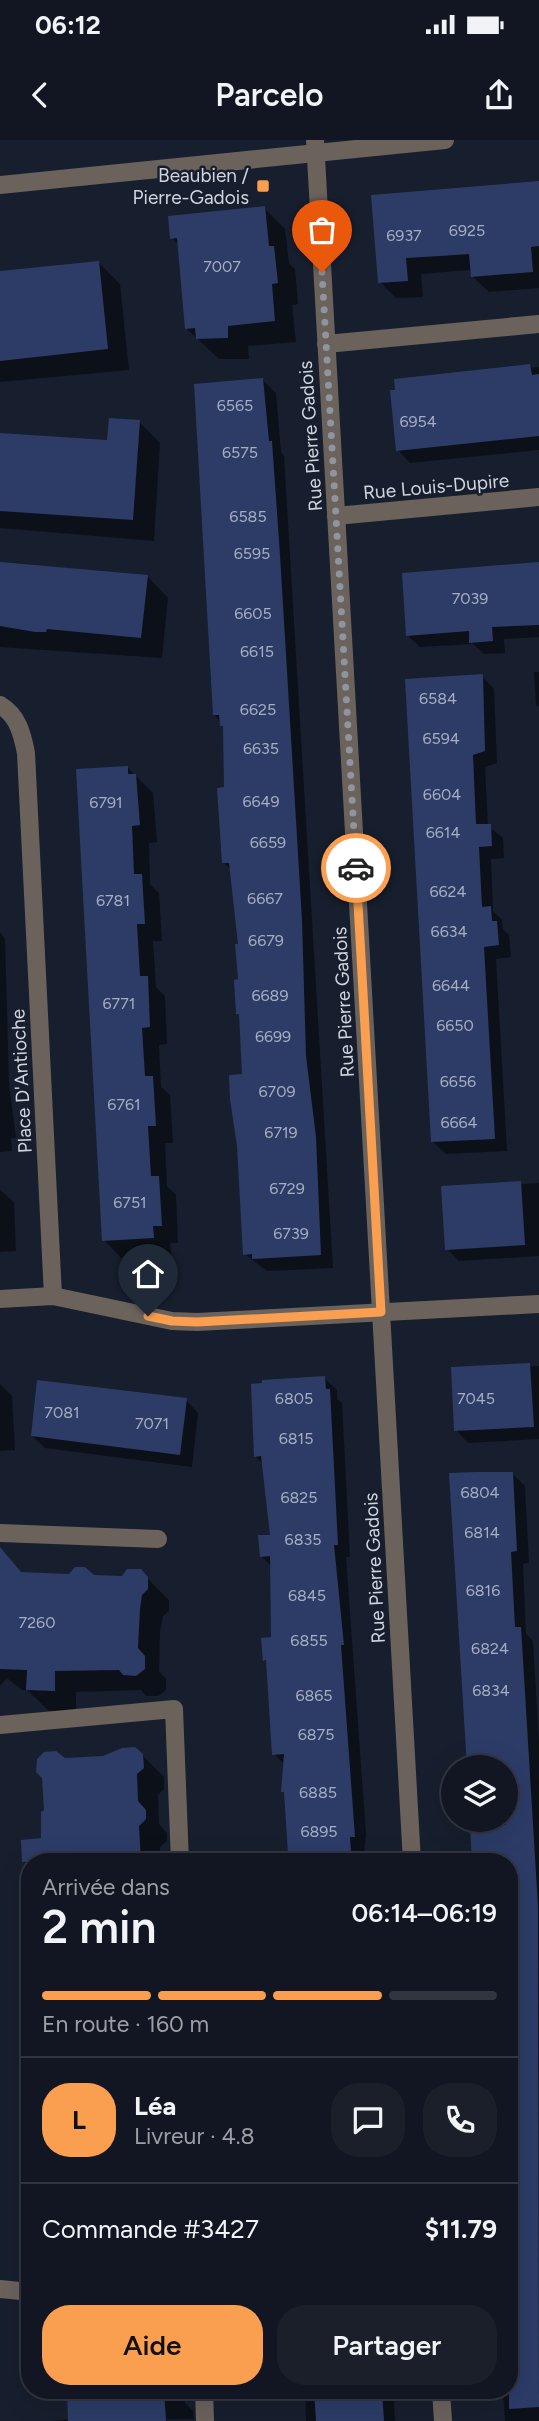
<!DOCTYPE html>
<html lang="fr">
<head>
<meta charset="utf-8">
<style>
	body { margin:0; font-family:Figtree,sans-serif; background:#1a1f2a; color:#f1f3f6; height:100vh; display:flex; flex-direction:column; font-size:26px; white-space:nowrap }
	* { box-sizing:border-box; margin:0 }
	p { font-size:23px; color:#9c9fa5 }
	.icon { flex:none; width:38px; height:38px; fill:none; stroke:currentColor; stroke-width:2; stroke-linecap:round; stroke-linejoin:round }
	.map { position:relative; flex:1; overflow:hidden }
	.side { position:absolute; left:21px; top:1713px; width:497px; height:546px; display:flex; flex-direction:column; background:#111622; border-radius:28px; box-shadow:0 7px 28px #0002,0 0 0 2px #303540 }
	.side>* { flex:none }
	.tools { position:absolute; left:441px; top:1615px; display:grid; gap:14px }
	.tools a { display:grid; place-items:center; width:77px; height:77px; border-radius:50%; background:#111622; box-shadow:0 7px 28px #0002,0 0 0 2px #303540; font-size:35px }
	.pin { position:absolute; display:grid; place-items:center; width:60px; height:60px; color:#fff; margin:-72px -30px; border-radius:50% 50% 50% 0; rotate:-45deg; box-shadow:0 0 7px #0007 }
	.pin .icon { rotate:45deg }
	.courier { position:absolute; display:grid; place-items:center; width:70px; height:70px; margin:-35px; border:5px solid #fa9f4f; border-radius:50%; background:#fff; color:#222; box-shadow:0 2px 9px #0007 }
	.summary em { font-style:normal; font-weight:600 }
	.summary div { display:flex; flex-direction:column-reverse }
	.summary { display:flex; align-items:center; justify-content:space-between; height:119px; padding:0 21px }
	h1 { font-size:46px; font-weight:600; line-height:52px }
	.bar { display:grid; grid-template-columns:repeat(4,1fr); gap:10px 7px; align-content:center; height:84px; padding:0 21px }
	.bar i { height:9px; border-radius:5px; background:#303540 }
	.bar .selected { background:#fa9f4f }
	.bar p { grid-column:span 4 }
	.line { display:flex; align-items:center; gap:18px; padding:0 21px; border-top:2px solid #303540 }
	.line div { flex:1 }
	.round { display:grid; place-items:center; flex:none; width:74px; height:74px; border-radius:28px; background:#1a1f2a }
	.action { display:flex; gap:14px; margin-top:auto; padding:14px 21px }
	.action a { flex:1; height:80px; border-radius:28px; background:#fa9f4f; color:#111; font-size:28px; font-weight:600; line-height:80px; text-align:center }
	.action a+a { background:#1a1f2a; color:#f1f3f6 }
	.status { display:flex; justify-content:space-between; align-items:center; height:49px; padding:0 35px; background:#111622; direction:ltr }
	.status svg { height:19px; fill:currentColor }
	header { display:flex; justify-content:space-between; align-items:center; height:91px; padding:0 21px; background:#111622; font-size:32px; font-weight:600 }
	.map>svg:first-child { display:block }
	.shadow { fill:#0007 }
	.building { fill:#2c3c67 }
	.lines { fill:none; stroke-linecap:round; stroke-linejoin:round }
	.minor { stroke:#6b625c; stroke-width:18 }
	.done { stroke:#8f94a1; stroke-width:7; stroke-dasharray:0 12.6 }
	.route { stroke:#fa9f4f; stroke-width:9 }
	.poi-dot { fill:#fa9f4f; stroke:#171e2d; stroke-width:2.5 }
	.labels { text-anchor:middle; stroke-width:5; stroke-linejoin:round; paint-order:stroke }
	.number-label { font-size:16px; fill:#a6aec1 }
	.poi-label { font-size:19px; fill:#cfd4df; stroke:#171e2d; text-anchor:end }
	.street-label { font-size:19px; fill:#cfd4df; stroke:#171e2d }
</style>
</head>
<body>
<div class="status"><b>06:12</b><svg viewBox="0 0 49 12"><path d="M0 12V9h3v3zM5 12V6h3v6zM10 12V3h3v9zM15 12V0h3v12zM26 1h20v11H26zM47 4h2v5h-2z"/></svg></div>
<header><svg class="icon" aria-label="back" viewBox="0 0 24 24"><path d="M15 5l-7 7 7 7"/></svg>Parcelo<svg class="icon" aria-label="share" viewBox="0 0 24 24"><path d="M12 15V3M7 8l5-5 5 5M5 13v7h14v-7"/></svg></header>
<div class="map">
<svg width="539" height="2281" viewBox="0 0 539 2281">
	<rect width="100%" height="100%" fill="#171e2d"/>
	<g class="shadow">
		<path d="M539 43V148L489 152 472 136V130L457 131 421 134 423 157 396 158 380 142 373 57Z"/>
		<path d="M264 68 285 89 289 123 295 129 298 164 292 165 296 202 248 206 249 219H219L187 189 179 105 172 98Z"/>
		<path d="M99 123 120 144 129 230 0 242V132Z"/>
		<path d="M539 227V310L410 323 398 310 396 240Z"/>
		<path d="M263 240 276 253 281 312 284 316 333 1128 267 1131 245 1114 239 1006 244 935 241 877 238 873 240 805 232 731 223 722 225 589 214 574Z"/>
		<path d="M139 282 160 303 154 401 0 388V294L109 302Z"/>
		<path d="M0 424 147 436 168 458 162 518 0 507Z"/>
		<path d="M539 425V497L504 499 505 513 484 514 473 504 420 507 407 495Z"/>
		<path d="M534 532H539V567L536 565Z"/>
		<path d="M482 536 494 549 497 623 485 627 488 686 503 698 504 718 491 719 493 771 502 780 503 789 509 795 511 817 496 819 507 1011 446 1014 433 1002 407 541Z"/>
		<path d="M128 628 153 653 157 702 149 703 150 744 159 753 162 801H153L156 847 165 856 167 904 159 905 161 947 170 955 173 1003H165L167 1046 176 1055 178 1103H170L171 1115 121 1118 104 1100Z"/>
		<path d="M0 792 5 799 9 943 16 998H11L12 1011 0 1012Z"/>
		<path d="M539 1043V1116L459 1121 447 1109 443 1049Z"/>
		<path d="M0 1050 14 1062 16 1111 0 1112Z"/>
		<path d="M539 1226V1299L468 1303 456 1290 452 1229Z"/>
		<path d="M324 1238 337 1250V1259L342 1263 350 1417H346L366 1694 363 1722H291L286 1655 283 1652 285 1625 274 1614 268 1523 265 1520 273 1499 272 1427 261 1416 272 1396 263 1324 255 1316Z"/>
		<path d="M0 1244 12 1256 15 1310 0 1311Z"/>
		<path d="M186 1260 198 1273 192 1327 45 1308 32 1296Z"/>
		<path d="M512 1333 525 1346 529 1423 523 1424 526 1494 533 1501 539 1601V2281H505L503 2250H509V1722H473L470 1680H506Z"/>
		<path d="M0 1431 123 1438 140 1431 169 1460V1471L163 1476 160 1492 159 1531 166 1539V1550L158 1556H146L141 1550 76 1552V1572L49 1571 27 1550H22L7 1538 0 1546Z"/>
		<path d="M142 1615 164 1637V1649L158 1655 159 1684 167 1693V1701L160 1707V1722H30V1737L25 1731 23 1701 43 1700 46 1671 64 1620Z"/>
		<path d="M70 2250H184L185 2263 193 2271 194 2279 52 2281 70 2279Z"/>
		<path d="M305 2250H393L395 2281H306Z"/>
	</g>
	<g class="building">
		<path d="M539 41V106L531 107 533 132 471 137 469 114 440 116 406 118 408 141 378 143 371 55Z"/>
		<path d="M265 66 269 106H274L278 143 272 144 275 181 228 186V198L196 199 195 188 185 189 177 98 170 99 168 76Z"/>
		<path d="M99 121 108 209 0 221V131Z"/>
		<path d="M530 224 532 235 539 234V296L396 311 390 250H395L394 239Z"/>
		<path d="M263 238 269 301H272L280 415 302 780 306 916 316 997 321 1115 252 1119V1114L243 1115 237 1006 230 959 229 935 242 934 239 874H236L234 840 238 839 235 804H238L229 723H222L217 648 224 647 223 586H220L219 575H213L194 244Z"/>
		<path d="M109 278 140 280 133 380 0 371V293L107 300Z"/>
		<path d="M0 422 148 435 141 498 47 489 46 492H35L0 486Z"/>
		<path d="M539 422V485L492 487 493 501 469 503V491L406 496 402 433Z"/>
		<path d="M483 534 485 611 473 615 476 684H491L492 706 479 707 482 767 491 766 492 781H497L499 805 484 807 495 999 431 1002 405 539Z"/>
		<path d="M128 626V634H136L140 685 132 686 134 734H142L145 784H137L140 836H148L150 887 142 888 145 936H153L156 986H148L151 1036H159L162 1086H153L154 1098 102 1101 76 629Z"/>
		<path d="M521 1041 525 1105 445 1110 441 1046Z"/>
		<path d="M530 1223 534 1287 454 1291 451 1227Z"/>
		<path d="M325 1236 326 1249H330L338 1405H334L344 1505H341L355 1697H350L351 1711 288 1714 284 1652H281L284 1614 272 1615 266 1520 263 1521 261 1498 271 1497 270 1416 260 1417 258 1395H270L261 1316 254 1317 251 1244 262 1243V1240Z"/>
		<path d="M37 1240 187 1258 180 1315 31 1296Z"/>
		<path d="M476 1332H513L517 1411 511 1412 515 1487H521L538 1766 539 2267 509 2269V1722H472L470 1687 506 1685V1628H467L449 1333Z"/>
		<path d="M0 1407 21 1432 69 1434 75 1427H85L94 1435 122 1436 127 1429H141L148 1437V1449L142 1455 140 1469 138 1508 145 1516V1529L136 1536 123 1535 119 1530 55 1531V1551L26 1550 27 1530 0 1529Z"/>
		<path d="M135 1607 143 1614 144 1628 137 1634 138 1661 146 1670V1679L139 1686 141 1722H22L21 1700 41 1698V1672L44 1670 42 1638 36 1632 37 1619 44 1612 56 1611 65 1618 103 1616 122 1608Z"/>
		<path d="M67 2250H164L166 2281H68Z"/>
		<path d="M314 2250H382L384 2281H316Z"/>
	</g>
	<g class="lines">
		<g class="minor">
			<path d="M315 0 412 1722"/>
			<path d="M0 45 445 0"/>
			<path d="M326 204 539 184"/>
			<path d="M336 376 539 357"/>
			<path d="M0 565C18 576 22 593 26 613L53 1156"/>
			<path d="M0 1159 53 1156 172 1181 197 1182 539 1164"/>
			<path d="M0 1393 158 1399"/>
			<path d="M0 1585 174 1569 180 1722"/>
			<path d="M0 2149 30 2152"/>
			<path d="M204 2250 205 2281"/>
			<path d="M441 2250 443 2281"/>
		</g>
	</g>
	<g class="lines">
		<path class="done" d="M322 132 356 728"/>
		<path class="route" d="M148 1176 172 1181 197 1182 381 1172 356 728"/>
	</g>
	<rect class="poi-dot" x="256" y="39" width="14" height="14" rx="3.5"/>
	<g class="labels">
		<g class="number-label">
			<text x="467" y="96">6925</text>
			<text x="404" y="101">6937</text>
			<text x="222" y="132">7007</text>
			<text x="235" y="271">6565</text>
			<text x="418" y="287">6954</text>
			<text x="240" y="318">6575</text>
			<text x="248" y="382">6585</text>
			<text x="252" y="419">6595</text>
			<text x="470" y="464">7039</text>
			<text x="253" y="479">6605</text>
			<text x="257" y="517">6615</text>
			<text x="438" y="564">6584</text>
			<text x="258" y="575">6625</text>
			<text x="441" y="604">6594</text>
			<text x="261" y="614">6635</text>
			<text x="442" y="660">6604</text>
			<text x="261" y="667">6649</text>
			<text x="106" y="668">6791</text>
			<text x="443" y="698">6614</text>
			<text x="268" y="708">6659</text>
			<text x="448" y="757">6624</text>
			<text x="265" y="764">6667</text>
			<text x="113" y="766">6781</text>
			<text x="449" y="797">6634</text>
			<text x="266" y="806">6679</text>
			<text x="451" y="851">6644</text>
			<text x="270" y="861">6689</text>
			<text x="119" y="869">6771</text>
			<text x="455" y="891">6650</text>
			<text x="273" y="902">6699</text>
			<text x="458" y="947">6656</text>
			<text x="277" y="957">6709</text>
			<text x="124" y="970">6761</text>
			<text x="459" y="988">6664</text>
			<text x="281" y="998">6719</text>
			<text x="287" y="1054">6729</text>
			<text x="130" y="1068">6751</text>
			<text x="291" y="1099">6739</text>
			<text x="294" y="1264">6805</text>
			<text x="476" y="1264">7045</text>
			<text x="62" y="1278">7081</text>
			<text x="152" y="1289">7071</text>
			<text x="296" y="1304">6815</text>
			<text x="480" y="1358">6804</text>
			<text x="299" y="1363">6825</text>
			<text x="482" y="1398">6814</text>
			<text x="303" y="1405">6835</text>
			<text x="483" y="1456">6816</text>
			<text x="307" y="1461">6845</text>
			<text x="37" y="1488">7260</text>
			<text x="309" y="1506">6855</text>
			<text x="490" y="1514">6824</text>
			<text x="491" y="1556">6834</text>
			<text x="314" y="1561">6865</text>
			<text x="316" y="1600">6875</text>
			<text x="318" y="1658">6885</text>
			<text x="319" y="1697">6895</text>
		</g>
		<g class="poi-label">
			<text x="249" y="42">Beaubien /<tspan x="249" dy="22">Pierre-Gadois</tspan></text>
		</g>
		<g class="street-label">
			<text transform="translate(310 296) rotate(-94)" y="7">Rue Pierre Gadois</text>
			<text transform="translate(436 346) rotate(-5)" y="7">Rue Louis-Dupire</text>
			<text transform="translate(343 862) rotate(-93)" y="7">Rue Pierre Gadois</text>
			<text transform="translate(21 941) rotate(-93)" y="7">Place D'Antioche</text>
			<text transform="translate(374 1428) rotate(-93)" y="7">Rue Pierre Gadois</text>
		</g>
	</g>
</svg>
<div class="tools">
<a><svg class="icon" aria-label="layers" viewBox="0 0 24 24"><path d="M12 4l9 5-9 5-9-5zM3 14l9 5 9-5"/></svg></a>
</div>
<div class="pin" style="left:322px;top:132px;background:#ea580c"><svg class="icon" aria-label="bag" viewBox="0 0 24 24"><path d="M5 8h14l-1 12H6zM9 8a3 3 0 0 1 6 0"/></svg></div>
<div class="pin" style="left:148px;top:1176px;background:#1f2937"><svg class="icon" aria-label="home" viewBox="0 0 24 24"><path d="M3 11l9-7 9 7M6 9v11h12V9"/></svg></div>
<div class="courier" style="left:356px;top:728px"><svg class="icon" aria-label="car" viewBox="0 0 24 24"><path d="M5 17H2v-5l4-1 3-4h7l3 4 3 1v5h-3M9 17h6M6 11h13"/><circle cx="7" cy="17" r="2"/><circle cx="17" cy="17" r="2"/></svg></div>
<section class="side">
<div class="summary"><div><h1>2 min</h1><p>Arrivée dans</p></div><em>06:14–06:19</em></div>
<div class="bar"><i class="selected"></i><i class="selected"></i><i class="selected"></i><i></i><p>En route · 160 m</p></div>
<div class="line" style="height:126px"><b class="round" style="background:#fa9f4f;color:#111">L</b><div><b>Léa</b><p>Livreur · 4.8</p></div><a class="round"><svg class="icon" aria-label="chat" viewBox="0 0 24 24"><path d="M4 5h16v11H9l-5 4z"/></svg></a><a class="round"><svg class="icon" aria-label="phone" viewBox="0 0 24 24"><path d="M5 4h4l2 5-3 2q2 4 5 5l2-3 5 2v4C11 20 4 13 5 4z"/></svg></a></div>
<div class="line" style="height:91px"><div>Commande #3427</div><b>$11.79</b></div>
<div class="action"><a>Aide</a><a>Partager</a></div>
</section>
</div>
</body>
</html>
